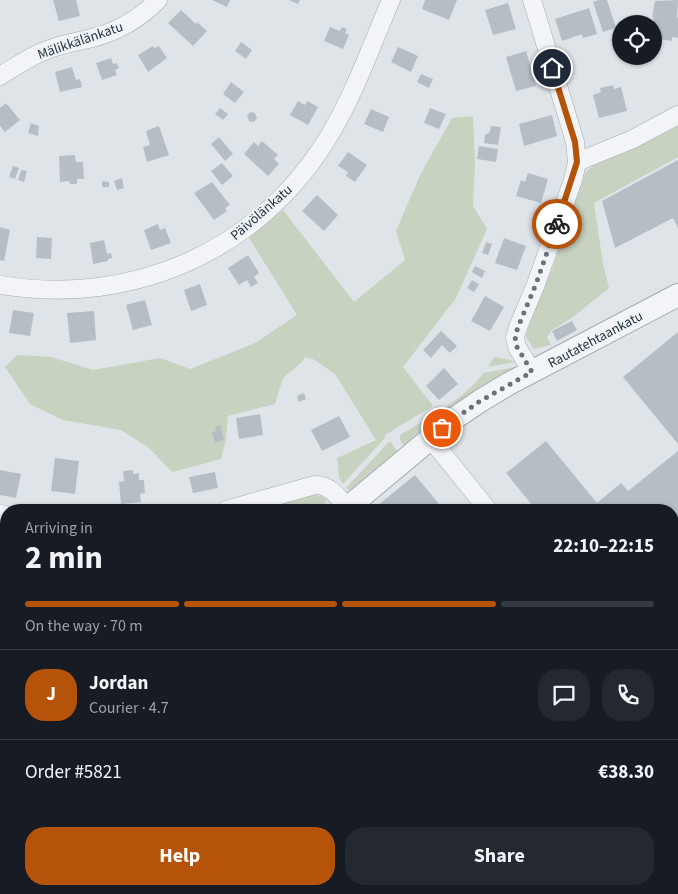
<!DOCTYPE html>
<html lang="en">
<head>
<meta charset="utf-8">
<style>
	body { margin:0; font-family:"Source Sans 3",sans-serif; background:#242831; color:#f1f3f6; height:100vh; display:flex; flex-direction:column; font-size:19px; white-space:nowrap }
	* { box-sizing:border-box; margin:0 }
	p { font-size:16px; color:#9ea1a6 }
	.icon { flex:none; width:28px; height:28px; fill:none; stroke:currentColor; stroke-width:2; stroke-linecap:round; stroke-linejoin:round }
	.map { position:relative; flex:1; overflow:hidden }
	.panel { position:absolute; left:0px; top:504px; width:679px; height:391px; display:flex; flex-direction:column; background:#171b24; border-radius:20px 20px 0 0; box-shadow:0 1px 4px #0004 }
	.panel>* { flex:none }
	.tools { position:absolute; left:612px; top:15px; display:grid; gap:10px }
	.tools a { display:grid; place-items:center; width:50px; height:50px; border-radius:50%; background:#171b24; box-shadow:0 1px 4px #0004; font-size:25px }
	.pin { position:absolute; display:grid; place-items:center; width:42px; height:42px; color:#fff; margin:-21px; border:2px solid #fff; border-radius:50%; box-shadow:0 1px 5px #0007 }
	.courier { position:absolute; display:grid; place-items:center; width:50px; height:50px; margin:-25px; border:4px solid #b45309; border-radius:50%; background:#fff; color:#222; box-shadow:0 1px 6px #0007 }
	.overview em { font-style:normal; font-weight:700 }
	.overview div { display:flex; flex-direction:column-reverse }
	.overview { display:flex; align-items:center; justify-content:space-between; height:85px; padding:0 25px }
	h1 { font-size:32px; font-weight:700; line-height:38px }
	.bar { display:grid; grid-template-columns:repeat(4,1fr); gap:8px 5px; align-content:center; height:60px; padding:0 25px }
	.bar i { height:6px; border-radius:4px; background:#363941 }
	.bar .on { background:#b45309 }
	.bar p { grid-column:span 4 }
	.line { display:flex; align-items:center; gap:12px; padding:0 25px; border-top:1px solid #363941 }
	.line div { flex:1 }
	.round { display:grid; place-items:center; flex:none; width:52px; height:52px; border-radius:20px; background:#242831 }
	.cta { display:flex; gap:10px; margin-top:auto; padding:10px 25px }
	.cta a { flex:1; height:58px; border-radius:20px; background:#b45309; color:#fff; font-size:20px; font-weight:700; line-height:58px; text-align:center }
	.cta a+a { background:#242831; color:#f1f3f6 }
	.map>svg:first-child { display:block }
	.green { fill:#c8d2c0 }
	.building { fill:#b6bec5 }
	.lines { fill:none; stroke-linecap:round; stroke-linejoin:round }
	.service-casing { stroke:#a4acb2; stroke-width:11 }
	.minor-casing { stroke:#a4acb2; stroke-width:19 }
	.tertiary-casing { stroke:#a4acb2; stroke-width:24 }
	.primary-casing { stroke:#9eabb4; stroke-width:29 }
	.service { stroke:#f2f4f7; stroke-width:9 }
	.minor { stroke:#f2f4f7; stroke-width:18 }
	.tertiary { stroke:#f2f4f7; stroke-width:22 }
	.primary { stroke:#fff; stroke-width:28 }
	.rail-casing { stroke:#788692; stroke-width:5.5 }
	.rail { stroke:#eef3f6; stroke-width:4; stroke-dasharray:11; stroke-linecap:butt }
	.done { stroke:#68727a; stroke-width:5; stroke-dasharray:0 9 }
	.route { stroke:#b45309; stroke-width:6 }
	.labels { text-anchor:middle; stroke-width:4; stroke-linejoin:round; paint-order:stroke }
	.street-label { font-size:14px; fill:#28343f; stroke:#eef3f6 }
</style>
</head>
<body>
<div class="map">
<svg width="678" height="894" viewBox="0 0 678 894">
	<rect width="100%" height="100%" fill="#dfe4e8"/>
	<g class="green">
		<path d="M473 116 475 163 473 206 487 229 456 298 403 367 433 406 385 435V438L343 484 339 478 337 458 376 440 335 374 313 359 305 357 301 363 283 378 275 404 228 416 226 440 221 459 172 472 149 448 121 430 63 420 30 404 5 367 17 355 51 357 93 370 160 358 190 369 255 343 297 315 249 238 283 210 354 302 405 260 396 231 420 175 452 118Z"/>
		<path d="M678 124V157L594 203 603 264 609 288 573 317 552 330 547 337 551 345 534 349 526 337 531 316 553 267 585 173 595 164Z"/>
		<path d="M494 357 507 359 515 362 488 367Z"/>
		<path d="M515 367 512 371C473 392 437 415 404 445L400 440V435C424 420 468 397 483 373Z"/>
		<path d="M389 442H391L397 452 352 489 348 490 346 488Z"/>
		<path d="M314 495 322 496 327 500 319 510H276L272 505Z"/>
		<path d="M432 889H533L527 894H426Z"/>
		<path d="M566 889H590L584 894H559Z"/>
		<path d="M621 889H641L635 894H615Z"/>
	</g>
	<g class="building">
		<path d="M53 0H76L80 16 59 21Z"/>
		<path d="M212 0H230L227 7Z"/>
		<path d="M289 0H300L298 4Z"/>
		<path d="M425 0H457L449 20 422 9Z"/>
		<path d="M599 0H607L616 28 603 32 593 2Z"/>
		<path d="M678 0 677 18H678V38L672 37V41L654 38V24H652L654 17H652L655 1Z"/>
		<path d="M508 3 516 29 493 35 485 10Z"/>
		<path d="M589 8 597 34 583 38 582 34 562 41 555 19Z"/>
		<path d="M181 10 196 24 197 22 207 31 193 46 168 23Z"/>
		<path d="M330 27 340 31 342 27 347 29 345 33 349 35 343 49 324 41Z"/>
		<path d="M241 42 252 50 246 59 235 51Z"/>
		<path d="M153 46 154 48 159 46 167 58 148 72 138 55Z"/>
		<path d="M398 47 418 56 411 72 391 62Z"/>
		<path d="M526 51 536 86 516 91 506 57Z"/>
		<path d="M111 58 113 64 117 63 119 68 115 70 117 75 102 80 96 63Z"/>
		<path d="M72 67 76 80 80 79 82 87 60 92 55 72Z"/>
		<path d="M421 74 433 79 429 88 417 82Z"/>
		<path d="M231 82 244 92 235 103 223 94Z"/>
		<path d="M613 85 614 89 621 87 627 111 599 118 593 95 601 92 600 88Z"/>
		<path d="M298 101 305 105 307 101 318 107 308 125 290 115Z"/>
		<path d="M6 103 20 120 5 132 0 126V108Z"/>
		<path d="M220 108 228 114 223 120 215 114Z"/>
		<path d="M430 108 446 114 439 129 424 123Z"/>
		<path d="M371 109 389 117 383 132 364 124Z"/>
		<path d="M250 112 255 113 257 118 254 122 249 121 247 116Z"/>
		<path d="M552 115 557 136 524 146 519 124Z"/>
		<path d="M31 123 39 126 38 136 28 133Z"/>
		<path d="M159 126 169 155 147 162 143 147 150 145 146 131Z"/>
		<path d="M491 126 501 127 498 145 484 143 485 135 490 132Z"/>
		<path d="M219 137 233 154 225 161 211 144Z"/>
		<path d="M262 141 278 155 274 159 279 164 268 176 244 154 254 142 258 146Z"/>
		<path d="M479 146 498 149 496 162 477 159Z"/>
		<path d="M348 152 367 165 355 182 346 176 348 172 338 166Z"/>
		<path d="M75 155 76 162H83L84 179H77V184H70L69 181 60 182 59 156Z"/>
		<path d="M678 160V228L673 218 615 248 602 201Z"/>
		<path d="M222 163 233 176 222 185 211 171Z"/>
		<path d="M13 166 19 168 15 179 9 177Z"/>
		<path d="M21 170 27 171 24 182 18 180Z"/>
		<path d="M528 173 548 179 541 203 516 196 521 180 525 182Z"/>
		<path d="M122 178 124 188 117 190 114 181Z"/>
		<path d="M102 181 109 182V187H102Z"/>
		<path d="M212 182 230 205 225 208 227 211 214 220 194 193Z"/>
		<path d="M317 195 338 215 324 231 302 211Z"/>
		<path d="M158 224 160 230 165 228 171 243 151 250 144 230Z"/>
		<path d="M0 227 10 230 4 261 0 260Z"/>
		<path d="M37 237 52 238 51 259 36 258Z"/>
		<path d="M504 238 526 246 517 270 495 263Z"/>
		<path d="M104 240 107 254 111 253 112 258 108 259V261L93 264 90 243Z"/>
		<path d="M486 242 492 244 488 255 482 253Z"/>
		<path d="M248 255 259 273 254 277 258 283 251 287 247 280 239 285 228 268Z"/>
		<path d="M475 266 485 271 482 278 472 272Z"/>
		<path d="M472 280 479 284 474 292 467 288Z"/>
		<path d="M200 284 207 305 191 311 184 290Z"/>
		<path d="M485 296 504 307 490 331 471 321Z"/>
		<path d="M145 300 152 325 133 330 126 305Z"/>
		<path d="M13 310 34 313 30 336 9 333Z"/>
		<path d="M94 311 96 340 70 343 67 313Z"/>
		<path d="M572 321 577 330 557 341 552 331Z"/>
		<path d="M441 331 457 346 450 353 442 345 431 358 423 350Z"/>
		<path d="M678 332V444L623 377Z"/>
		<path d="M444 368 458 384 439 400 426 386Z"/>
		<path d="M304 393 306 399 299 402 297 396Z"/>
		<path d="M260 414 263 435 239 439 236 418Z"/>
		<path d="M339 416 350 437 322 451 311 430Z"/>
		<path d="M220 425 224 440 215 443 212 432 216 431 215 427Z"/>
		<path d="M546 441 597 503 621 483 628 491 678 451V561L672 565V510H536L506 473Z"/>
		<path d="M55 458 79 461 75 494 51 491Z"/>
		<path d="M0 470 21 474 16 498 0 495Z"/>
		<path d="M133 470V474L139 473V480H144L145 493 140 494 141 502 121 504 119 482 124 481 123 471Z"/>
		<path d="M215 472 218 488 193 493 189 477Z"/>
		<path d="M415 475 444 510H372Z"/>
		<path d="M0 554 6 555V625L0 624Z"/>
		<path d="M0 729 4 731 0 741Z"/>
		<path d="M149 889H234L227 894H143Z"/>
		<path d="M315 889H344L338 894H319Z"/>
	</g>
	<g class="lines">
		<defs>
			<g id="service">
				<path d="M0 711 6 712"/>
				<path d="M0 791 6 785"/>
				<path d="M36 894 41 889"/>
				<path d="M271 894 272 889"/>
			</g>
			<g id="minor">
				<path d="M0 76C15 67 30 56 47 50 62 44 77 42 92 38 117 32 140 18 158 0"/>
				<path d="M577 162 633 139 678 115"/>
				<path d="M0 285C134 307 263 250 332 131 356 90 372 44 391 0"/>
				<path d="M532 372 517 347 515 337 518 327 536 284 573 180 577 162 575 142 532 0"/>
				<path d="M430 438 488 510"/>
				<path d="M226 510 315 485C331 485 338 497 347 508"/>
				<path d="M0 514 6 515"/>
				<path d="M672 720 678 725"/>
				<path d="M672 754 678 759"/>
			</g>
			<g id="tertiary">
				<path d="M345 510 455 418 480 401 510 383 678 295"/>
				<path d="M0 668 6 669"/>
			</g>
			<g id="primary">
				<path d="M672 790 678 785"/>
				<path d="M672 833 678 829"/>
				<path d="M546 894 552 889"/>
				<path d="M599 894 606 889"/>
			</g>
		</defs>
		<use href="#service" class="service-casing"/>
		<use href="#minor" class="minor-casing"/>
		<use href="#tertiary" class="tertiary-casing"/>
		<use href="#primary" class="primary-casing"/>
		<use href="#service" class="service"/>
		<use href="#minor" class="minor"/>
		<use href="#tertiary" class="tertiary"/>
		<use href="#primary" class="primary"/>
		<defs>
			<g id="rail">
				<path d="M672 658 678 653"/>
				<path d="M384 894 391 889"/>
			</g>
		</defs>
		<use href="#rail" class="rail-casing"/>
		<use href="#rail" class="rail"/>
	</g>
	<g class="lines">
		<path class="done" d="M442 428 480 401 532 372 517 347 515 337 518 327 536 284 557 224"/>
		<path class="route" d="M552 68 575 142 577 162 557 224"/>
	</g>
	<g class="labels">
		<g class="street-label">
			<text transform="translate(80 40) rotate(-19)" y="5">Mälikkälänkatu</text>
			<text transform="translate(261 212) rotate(-41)" y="5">Päivölänkatu</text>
			<text transform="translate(595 339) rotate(-28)" y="5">Rautatehtaankatu</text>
		</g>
	</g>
</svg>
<div class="tools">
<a><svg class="icon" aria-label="locate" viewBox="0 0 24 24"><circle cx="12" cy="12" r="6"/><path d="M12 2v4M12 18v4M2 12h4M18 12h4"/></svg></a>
</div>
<div class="pin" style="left:442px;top:428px;background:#ea580c"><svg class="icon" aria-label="bag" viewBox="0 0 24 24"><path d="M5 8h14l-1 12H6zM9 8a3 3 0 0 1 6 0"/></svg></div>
<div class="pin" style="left:552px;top:68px;background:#1f2937"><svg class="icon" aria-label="home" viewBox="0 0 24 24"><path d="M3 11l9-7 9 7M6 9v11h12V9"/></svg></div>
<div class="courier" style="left:557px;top:224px"><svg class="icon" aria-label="bike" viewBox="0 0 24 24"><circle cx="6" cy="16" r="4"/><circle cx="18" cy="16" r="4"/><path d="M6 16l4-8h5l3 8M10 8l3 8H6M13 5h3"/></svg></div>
<section class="panel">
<div class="overview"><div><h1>2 min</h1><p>Arriving in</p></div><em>22:10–22:15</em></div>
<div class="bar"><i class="on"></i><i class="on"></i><i class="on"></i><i></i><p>On the way · 70 m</p></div>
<div class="line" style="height:90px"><b class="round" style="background:#b45309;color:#fff">J</b><div><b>Jordan</b><p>Courier · 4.7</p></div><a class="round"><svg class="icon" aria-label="chat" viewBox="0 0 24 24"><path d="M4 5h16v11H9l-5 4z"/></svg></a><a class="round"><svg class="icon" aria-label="phone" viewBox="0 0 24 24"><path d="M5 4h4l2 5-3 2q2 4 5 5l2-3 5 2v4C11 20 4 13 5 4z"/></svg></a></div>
<div class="line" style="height:65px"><div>Order #5821</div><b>€38.30</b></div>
<div class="cta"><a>Help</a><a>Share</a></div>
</section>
</div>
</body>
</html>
